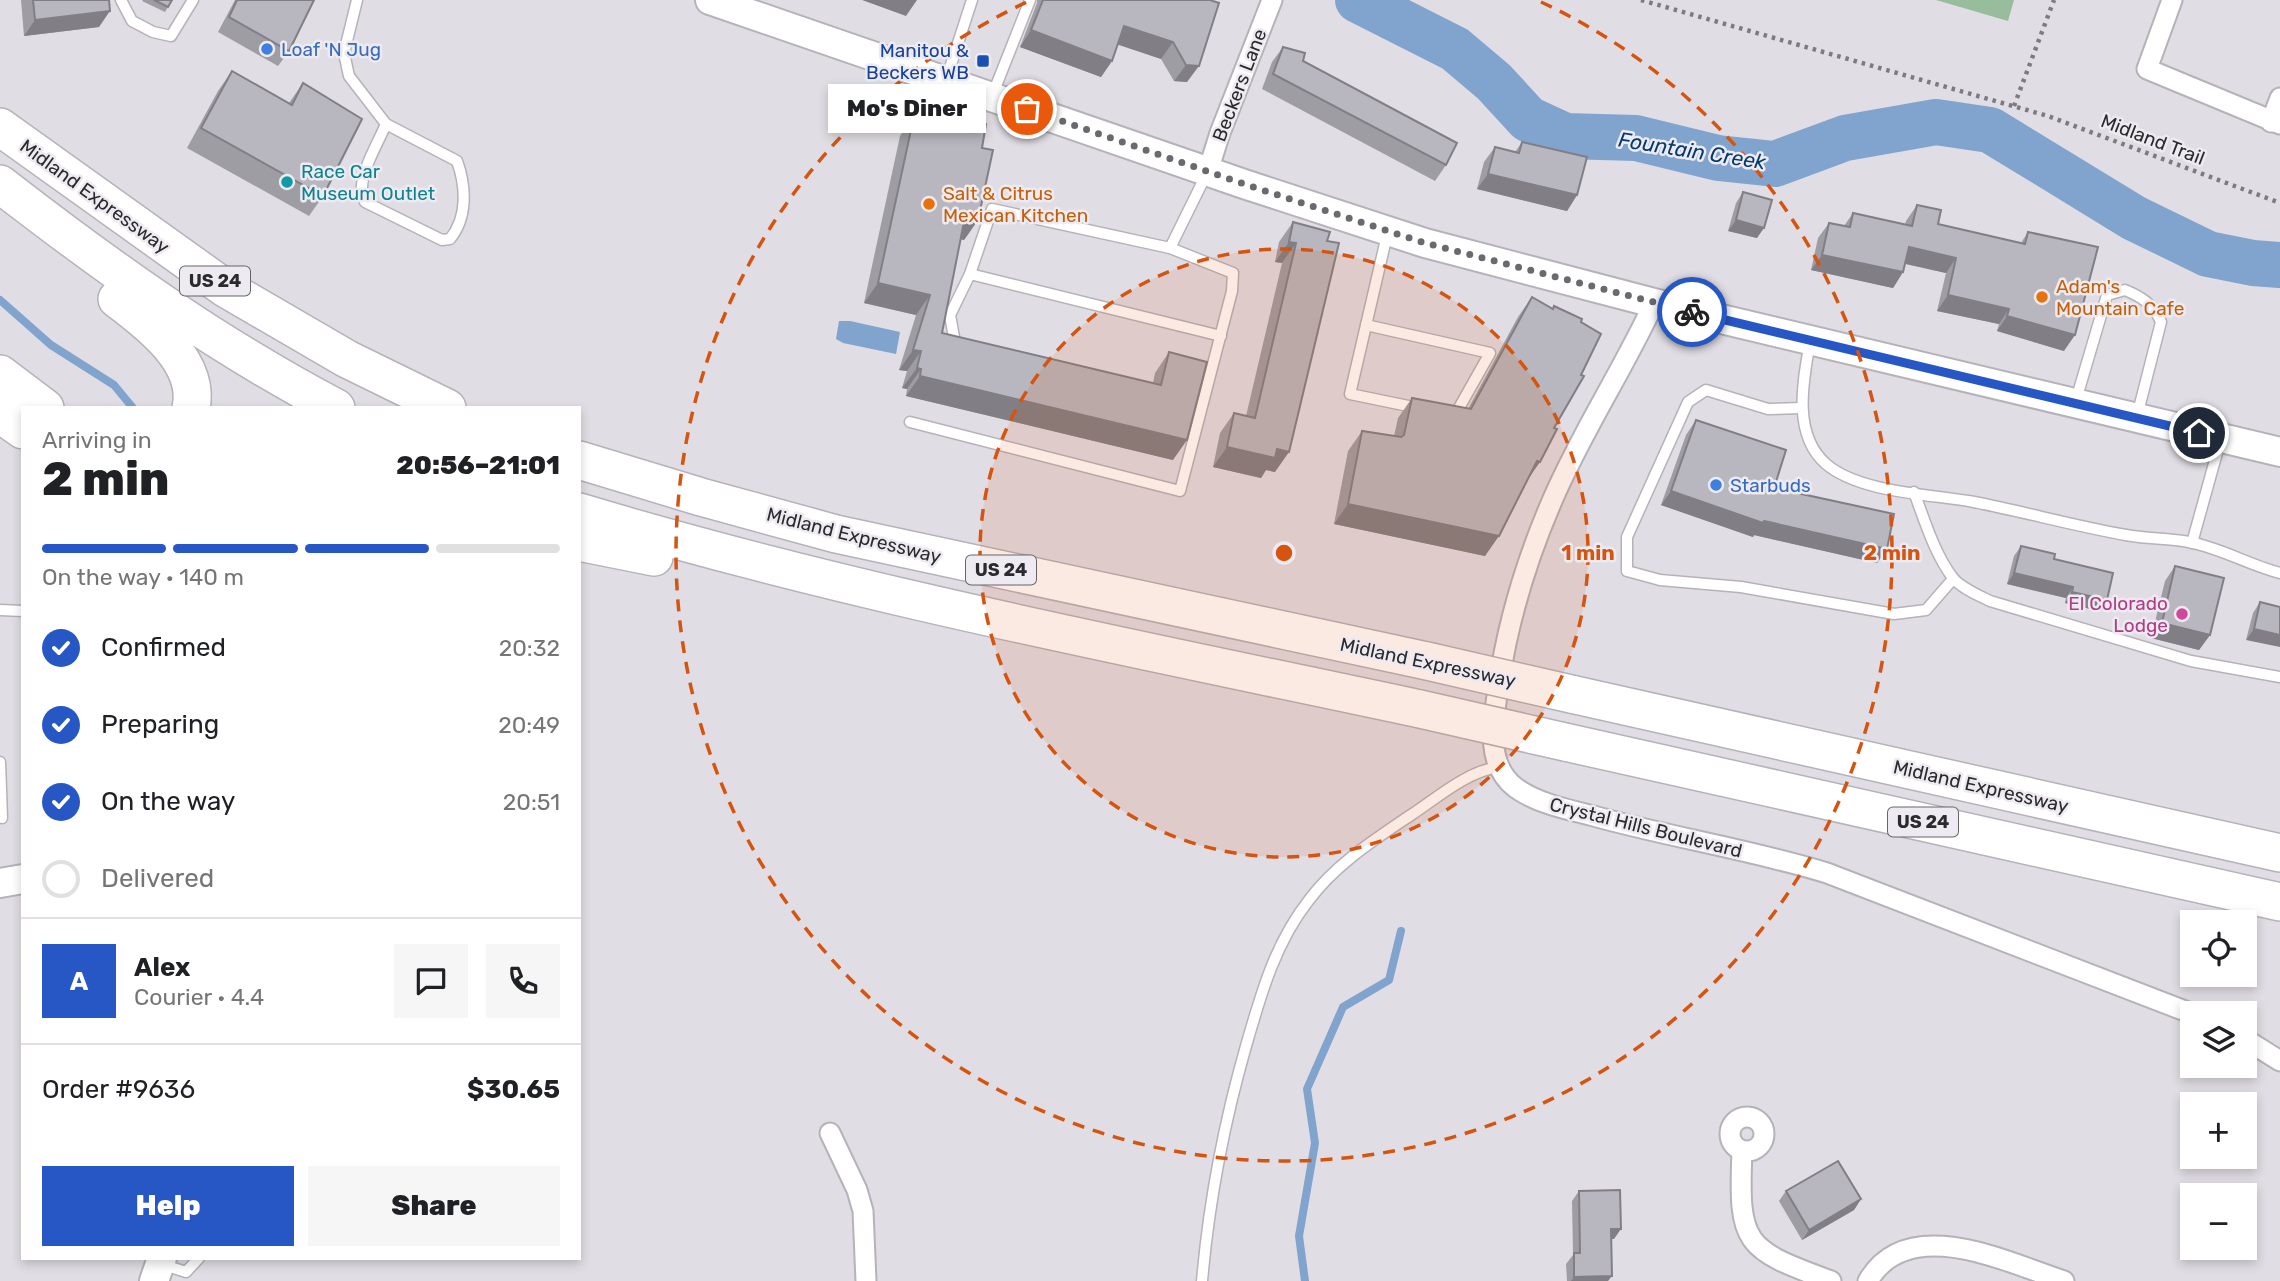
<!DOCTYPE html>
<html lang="en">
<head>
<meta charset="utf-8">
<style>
	body { margin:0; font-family:Rubik,sans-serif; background:#f6f6f6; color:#202124; height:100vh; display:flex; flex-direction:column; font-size:26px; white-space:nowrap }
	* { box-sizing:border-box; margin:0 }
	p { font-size:23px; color:#757577 }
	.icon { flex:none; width:38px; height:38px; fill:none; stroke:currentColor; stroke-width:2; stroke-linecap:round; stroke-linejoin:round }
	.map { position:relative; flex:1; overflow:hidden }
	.side { position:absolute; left:21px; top:406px; width:560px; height:854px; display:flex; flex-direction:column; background:#fff; border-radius:0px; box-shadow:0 4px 10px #0003 }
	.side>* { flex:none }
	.controls { position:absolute; left:2180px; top:910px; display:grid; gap:14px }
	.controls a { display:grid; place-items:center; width:77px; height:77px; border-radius:0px; background:#fff; box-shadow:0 4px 10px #0003; font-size:35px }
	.pin { position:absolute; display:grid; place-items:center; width:60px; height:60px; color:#fff; margin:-30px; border:4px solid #fff; border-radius:50%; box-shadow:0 2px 7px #0007 }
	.courier { position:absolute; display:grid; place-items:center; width:70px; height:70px; margin:-35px; border:5px solid #2657c5; border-radius:50%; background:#fff; color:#222; box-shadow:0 2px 9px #0007 }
	.bubble { position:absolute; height:49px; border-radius:0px; background:#fff; box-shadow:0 4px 10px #0003; font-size:23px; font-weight:800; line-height:49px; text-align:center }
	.headline em { font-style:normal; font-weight:800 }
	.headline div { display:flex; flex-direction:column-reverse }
	.headline { display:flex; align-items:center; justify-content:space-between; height:119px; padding:0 21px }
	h1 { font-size:46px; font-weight:800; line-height:52px }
	.bar { display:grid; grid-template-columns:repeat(4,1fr); gap:10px 7px; align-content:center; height:84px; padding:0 21px }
	.bar i { height:9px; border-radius:5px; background:#e0e0e0 }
	.bar .current { background:#2657c5 }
	.bar p { grid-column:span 4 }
	.line { display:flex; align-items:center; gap:18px; padding:0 21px; border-top:2px solid #e0e0e0 }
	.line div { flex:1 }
	.round { display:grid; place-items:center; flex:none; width:74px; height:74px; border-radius:0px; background:#f6f6f6 }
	ol { padding:0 21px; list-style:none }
	li { display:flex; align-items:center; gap:21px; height:77px }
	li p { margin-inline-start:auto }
	li .icon { padding:7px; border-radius:50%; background:#2657c5; color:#fff; stroke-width:4 }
	li:last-child { color:#757577 }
	li i { width:38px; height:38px; border:4px solid #e0e0e0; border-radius:50% }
	.action { display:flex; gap:14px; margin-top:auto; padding:14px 21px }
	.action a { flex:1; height:80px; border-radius:0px; background:#2657c5; color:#fff; font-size:28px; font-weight:800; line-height:80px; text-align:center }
	.action a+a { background:#f6f6f6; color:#202124 }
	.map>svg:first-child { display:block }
	.green { fill:#98bd9d }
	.water { fill:#80a4ce }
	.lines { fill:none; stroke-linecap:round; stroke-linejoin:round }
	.stream { stroke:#80a4ce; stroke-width:8 }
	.river { stroke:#80a4ce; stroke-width:46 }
	.lane-casing { stroke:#b6b2b9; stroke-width:13 }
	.street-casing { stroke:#b6b2b9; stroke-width:23 }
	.secondary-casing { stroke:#b6b2b9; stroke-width:32 }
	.highway-casing { stroke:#b6b2b9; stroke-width:40 }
	.path { stroke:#7e7b80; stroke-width:4.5; stroke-dasharray:3.5 5; stroke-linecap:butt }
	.lane { stroke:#fff; stroke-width:10 }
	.street { stroke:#fff; stroke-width:19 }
	.secondary { stroke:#fff; stroke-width:28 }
	.highway { stroke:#fff; stroke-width:37 }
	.highway-bridge-casing { stroke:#b6b2b9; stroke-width:40; stroke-linecap:butt }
	.highway-bridge { stroke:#fff; stroke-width:37 }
	.wall { fill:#9e9da3 }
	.shaded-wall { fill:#817f85 }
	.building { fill:#b8b6be; stroke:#817f85; stroke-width:2 }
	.done { stroke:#6b696d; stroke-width:7; stroke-dasharray:0 12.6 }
	.route { stroke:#2657c5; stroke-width:9 }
	.ring { fill:none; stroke:#d5540f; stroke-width:3.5; stroke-dasharray:12 9 }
	.shop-dot { fill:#3f7fe0; stroke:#eeeaf1; stroke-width:2.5 }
	.transit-dot { fill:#1a4fb4; stroke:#eeeaf1; stroke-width:2.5 }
	.culture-dot { fill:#0f9aa8; stroke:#eeeaf1; stroke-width:2.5 }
	.food-dot { fill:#e8710a; stroke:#eeeaf1; stroke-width:2.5 }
	.hotel-dot { fill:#d1479c; stroke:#eeeaf1; stroke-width:2.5 }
	.labels { text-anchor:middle; stroke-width:5; stroke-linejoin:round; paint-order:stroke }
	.shield { fill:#eeeaf1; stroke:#666468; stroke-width:2 }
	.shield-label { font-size:18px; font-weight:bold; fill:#2b2a2d }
	.shop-label { font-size:19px; fill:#366cbe; stroke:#eeeaf1; text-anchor:start }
	.transit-label { font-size:19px; fill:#164399; stroke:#eeeaf1; text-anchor:end }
	.street-label { font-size:19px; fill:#2b2a2d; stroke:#eeeaf1 }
	.culture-label { font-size:19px; fill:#0d838f; stroke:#eeeaf1; text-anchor:start }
	.food-label { font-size:19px; fill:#c56008; stroke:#eeeaf1; text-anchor:start }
	.hotel-label { font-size:19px; fill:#b23c85; stroke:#eeeaf1; text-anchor:end }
	.water-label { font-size:21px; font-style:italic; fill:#053c6f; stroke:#eeeaf1 }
	.centre { fill:#d5540f; stroke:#eeeaf1; stroke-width:3.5 }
	.ring-label { font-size:21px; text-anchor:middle; font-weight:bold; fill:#d5540f; stroke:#eeeaf1; stroke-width:5; stroke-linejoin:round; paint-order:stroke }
</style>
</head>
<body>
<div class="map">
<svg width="2280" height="1281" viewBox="0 0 2280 1281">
	<rect width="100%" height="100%" fill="#e1dde4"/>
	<path class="green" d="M1936 0H2014L2008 21Z"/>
	<path class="water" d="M839 321H850L900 332 896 354 843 343 836 339Z"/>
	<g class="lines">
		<g class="stream">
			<path d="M0 300 51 345 114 385 133 408"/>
			<path d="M1305 1281 1299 1236 1315 1143 1307 1089 1343 1007 1389 980 1401 931"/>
		</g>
		<path class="river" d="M1358 0 1455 49 1494 82 1528 119 1565 136 1636 138 1718 158 1775 164 1845 138 1936 122 1990 130 2134 218 2208 254 2253 263 2280 265"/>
		<defs>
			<g id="lane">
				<path d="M121 0 132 21 153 32 171 36 193 0"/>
				<path d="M357 0 344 53 349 76 386 124 457 161C466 186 468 217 450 239L442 240 365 202C353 182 378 144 386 124"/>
				<path d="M946 80 972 0"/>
				<path d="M992 96 1030 0"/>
				<path d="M1387 235 1350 394 1418 408"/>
				<path d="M970 274 1221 336"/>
				<path d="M1366 325 1490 353 1455 415H1453"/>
				<path d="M1810 342C1803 381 1792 434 1826 464 1860 493 1931 494 1974 502 2025 512 2075 526 2126 535 2147 539 2168 538 2189 542 2221 548 2249 565 2280 573"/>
				<path d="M960 344 955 343 950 315 970 274 992 209 1170 248 1206 175"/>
				<path d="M2076 400 2107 295 2125 290C2142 297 2154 305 2161 322L2137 416"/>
				<path d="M1802 408 1768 409 1706 390 1688 402 1627 537V571L1660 580 1741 587 1894 614 1926 610 1953 579"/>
				<path d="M910 422 1180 491 1232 291 1233 273 1170 248"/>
				<path d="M1914 492C1924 519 1935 555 1953 578 1961 588 1978 595 1990 601L2191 661 2280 677"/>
				<path d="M2192 543 2220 442"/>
				<path d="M0 610 23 611"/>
				<path d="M0 762 2 818"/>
				<path d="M164 1265 186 1272 199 1258"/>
				<path d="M1202 1281C1209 1201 1224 1123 1246 1046 1261 994 1275 943 1309 900 1336 864 1374 840 1411 815 1437 798 1467 771 1499 767"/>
			</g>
			<g id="street">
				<path d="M2172 0 2147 69 2280 124"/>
				<path d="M2271 122 2280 98"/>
				<path d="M1208 171 1220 133 1272 0"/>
				<path d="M1654 303C1623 370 1581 433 1552 501 1526 561 1507 625 1498 689 1493 722 1485 765 1516 788 1537 803 1565 809 1590 815 1668 837 1749 849 1827 873L2193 1014"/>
				<path d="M2245 1039 2280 1061"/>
				<circle cx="1747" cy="1134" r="17"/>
				<path d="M830 1133 857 1190 863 1211 866 1281"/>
				<path d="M1742 1151C1738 1245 1744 1249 1831 1281"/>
				<path d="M1868 1281C1908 1212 2008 1263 2064 1281"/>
			</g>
			<g id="secondary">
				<path d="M710 0 1244 184 1425 243 1654 303 2280 452"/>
				<path d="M0 883 23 879"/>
				<path d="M154 1281 162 1258"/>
			</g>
			<g id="highway">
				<path d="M0 127 225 288 347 359 447 408"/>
				<path d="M0 184C107 267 216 345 336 408"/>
				<path d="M117 299C149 323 201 362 191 408"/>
				<path d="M0 374 45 408"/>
				<path d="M0 414 23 430"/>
				<path d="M579 460 701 497 836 534 1427 661"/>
				<path d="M579 512C855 595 1139 649 1420 709"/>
				<path d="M579 542 654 557"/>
				<path d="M1571 694 2280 853"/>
				<path d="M1565 742 2280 902"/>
			</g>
		</defs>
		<use href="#lane" class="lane-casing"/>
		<use href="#street" class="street-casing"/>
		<use href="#secondary" class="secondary-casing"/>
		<use href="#highway" class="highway-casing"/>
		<g class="path">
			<path d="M1641 0 2048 116 2280 203"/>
			<path d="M2014 106 2054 0"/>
		</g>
		<use href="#lane" class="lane"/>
		<use href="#street" class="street"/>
		<use href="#secondary" class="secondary"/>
		<use href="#highway" class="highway"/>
		<defs>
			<g id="highway-bridge">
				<path d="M1427 661 1571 694"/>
				<path d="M1420 709 1565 742"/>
			</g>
		</defs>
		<use href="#highway-bridge" class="highway-bridge-casing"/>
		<use href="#highway-bridge" class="highway-bridge"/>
	</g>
	<g class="wall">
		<path d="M21 0H109L99 27 24 36Z"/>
		<path d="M143 0H172L165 12 142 1Z"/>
		<path d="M235 0H314L289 51 278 66 218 32Z"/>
		<path d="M1037 0H1210L1187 82 1174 81 1161 59 1118 44 1112 61 1101 77 1020 47 1037 3Z"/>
		<path d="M1283 47 1446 165 1435 181 1262 89 1272 62Z"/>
		<path d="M232 71 289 103 303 83 323 196 309 216 187 148 218 91Z"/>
		<path d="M933 111 982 148 978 220 964 240 961 239 942 333 1153 383 1155 373 1169 352 1173 460 906 396 907 389 902 388 907 371 899 370 916 315 864 303 900 136 914 116 928 120Z"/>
		<path d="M1522 142 1577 195 1567 211 1477 189 1484 162 1495 147 1515 152Z"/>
		<path d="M1743 192 1757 238 1728 231 1736 203Z"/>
		<path d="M1917 205 1938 224 2021 243 2028 232 2064 351 1997 331 1999 324 1937 311 1946 273 1905 264 1903 272 1893 288 1811 270 1818 238 1829 223 1844 226 1853 213 1905 225 1906 221Z"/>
		<path d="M1293 222 1327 241 1275 472 1266 470 1261 478 1213 467 1220 433 1234 413 1246 416 1282 263 1275 262 1279 242Z"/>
		<path d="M1532 297 1554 428 1485 556 1334 524 1348 451 1362 431 1394 436 1398 418 1412 398 1468 409 1518 317Z"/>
		<path d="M1696 420 1774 488 1887 549 1877 563 1754 535 1753 537 1661 505 1686 435Z"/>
		<path d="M2021 546 2054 559 2107 600 2099 611 2065 603 2066 598 2007 584 2014 556Z"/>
		<path d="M2175 566 2210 635 2199 650 2151 638 2165 581Z"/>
		<path d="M2260 602 2280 607 2246 640 2253 613Z"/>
		<path d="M1579 1191 1614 1239H1611L1608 1281H1567L1566 1264 1573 1255 1572 1201Z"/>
		<path d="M1786 1191 1861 1199 1854 1210 1802 1240 1779 1201Z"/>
	</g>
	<g class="shaded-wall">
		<path d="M862 0H917L906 16Z"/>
		<path d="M110 11 99 27 24 36 35 20Z"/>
		<path d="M1124 26 1173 42 1161 59 1113 43Z"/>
		<path d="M1031 30 1112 61 1101 77 1020 47Z"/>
		<path d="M1186 65 1199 66 1187 82 1174 81Z"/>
		<path d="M1488 174 1577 195 1567 211 1477 189Z"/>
		<path d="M965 217 978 220 964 240 951 237Z"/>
		<path d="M1736 220 1764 228 1757 238 1728 231Z"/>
		<path d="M1289 242 1296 243 1282 263 1275 262Z"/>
		<path d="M1909 247 1956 258 1946 273 1898 262Z"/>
		<path d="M1822 255 1903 272 1893 288 1811 270Z"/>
		<path d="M878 283 930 295 916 315 864 303Z"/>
		<path d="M1948 295 2009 309 1999 324 1937 311Z"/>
		<path d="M2007 316 2075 335 2064 351 1997 331Z"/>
		<path d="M913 350 921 351 907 371 899 370Z"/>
		<path d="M917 368 921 369 907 389 902 388Z"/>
		<path d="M920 376 1187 440 1173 460 906 396Z"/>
		<path d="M1227 447 1277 449 1289 452 1275 472 1266 470 1261 478 1213 467Z"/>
		<path d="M1537 461 1540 462 1526 482Z"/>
		<path d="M1671 491 1764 521 1887 549 1877 563 1754 535 1753 537 1661 505Z"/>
		<path d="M1348 504 1499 536 1485 556 1334 524Z"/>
		<path d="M2014 573 2073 587 2066 598 2007 584Z"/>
		<path d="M2072 592 2107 600 2099 611 2065 603Z"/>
		<path d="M2162 623 2210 635 2199 650 2151 638Z"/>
		<path d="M2254 629 2280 635V647L2246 640Z"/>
		<path d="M1861 1199 1854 1210 1802 1240 1809 1230Z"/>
		<path d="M1611 1229H1621L1614 1239H1604Z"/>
		<path d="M1612 1276 1608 1281H1571L1574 1277Z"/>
	</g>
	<g class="building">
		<path d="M33 0H109L110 11 35 20Z"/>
		<path d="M154 0H172L168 7Z"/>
		<path d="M237 0H314L289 51 229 17Z"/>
		<path d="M1043 0H1210L1219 3 1199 66 1186 65 1173 42 1124 26 1112 61 1031 30Z"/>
		<path d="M1283 47 1305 53 1303 61 1457 143 1446 165 1273 74Z"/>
		<path d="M232 71 292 105 303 83 362 119 323 196 201 128Z"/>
		<path d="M933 111 986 124 982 148 993 150 978 220 965 217 942 333 1161 385 1169 352 1207 362 1187 440 920 376 921 369 917 368 921 351 913 350 930 295 878 283 914 116 933 121Z"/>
		<path d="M1522 142 1587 157 1577 195 1488 174 1495 147 1519 153Z"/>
		<path d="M1743 192 1772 200 1764 228 1736 220Z"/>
		<path d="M1917 205 1941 210 1938 224 2025 244 2028 232 2098 247 2075 335 2007 316 2009 309 1948 295 1956 258 1909 247 1903 272 1822 255 1829 223 1850 227 1853 213 1912 226Z"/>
		<path d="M1293 222 1330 232 1327 241 1339 243 1289 452 1277 449 1275 458 1227 447 1234 413 1255 418 1296 243 1289 242Z"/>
		<path d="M1532 297 1553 309 1554 306 1582 319 1581 322 1601 334 1581 375 1584 376 1554 428 1557 429 1540 462 1537 461 1499 536 1348 504 1362 431 1401 437 1404 435 1412 398 1471 409Z"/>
		<path d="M1696 420 1786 450 1774 488 1894 514 1887 549 1764 521 1763 523 1671 491Z"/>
		<path d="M2021 546 2055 554 2054 559 2113 573 2107 600 2072 592 2073 587 2014 573Z"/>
		<path d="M2175 566 2224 578 2210 635 2162 623Z"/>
		<path d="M2260 602 2280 607V635L2254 629Z"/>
		<path d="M1838 1161 1861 1199 1809 1230 1786 1191Z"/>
		<path d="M1620 1190 1621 1229H1611L1612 1276 1574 1277V1253H1580L1579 1191Z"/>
	</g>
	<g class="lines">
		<path class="done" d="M1027 109 1244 184 1425 243 1692 312"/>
		<path class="route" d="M1692 312 2199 433"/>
	</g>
	<circle cx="1284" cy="553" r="304" fill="#d5540f" fill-opacity=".12"/>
	<g class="ring">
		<circle cx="1284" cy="553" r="304"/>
		<path d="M1541 2A608 608 0 1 1 1027 2"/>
	</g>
	<g class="shop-dot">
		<circle cx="267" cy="49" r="7"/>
		<circle cx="1716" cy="485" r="7"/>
	</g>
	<rect class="transit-dot" x="976" y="54" width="14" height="14" rx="3.5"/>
	<circle class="culture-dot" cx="287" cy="182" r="7"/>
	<g class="food-dot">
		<circle cx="929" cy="204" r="7"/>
		<circle cx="2042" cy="297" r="7"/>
	</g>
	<circle class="hotel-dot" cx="2182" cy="614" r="7"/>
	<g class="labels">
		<g class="shield">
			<rect x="180" y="266.5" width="70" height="29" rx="5"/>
			<rect x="966" y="555.5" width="70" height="29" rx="5"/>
			<rect x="1888" y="807.5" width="70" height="29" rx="5"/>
		</g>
		<g class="shield-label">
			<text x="215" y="287">US 24</text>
			<text x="1001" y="576">US 24</text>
			<text x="1923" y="828">US 24</text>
		</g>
		<g class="shop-label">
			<text x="281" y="56">Loaf 'N Jug</text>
			<text x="1730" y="492">Starbuds</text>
		</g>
		<g class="transit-label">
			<text x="969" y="57">Manitou &amp;<tspan x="969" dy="22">Beckers WB</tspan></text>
		</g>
		<g class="street-label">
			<text transform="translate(1239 85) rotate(-69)" y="7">Beckers Lane</text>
			<text transform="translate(2153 139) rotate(21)" y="7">Midland Trail</text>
			<text transform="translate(95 196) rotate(36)" y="7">Midland Expressway</text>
			<text transform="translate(854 535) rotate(14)" y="7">Midland Expressway</text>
			<text transform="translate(1428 662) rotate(12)" y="7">Midland Expressway</text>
			<text transform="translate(1981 786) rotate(13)" y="7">Midland Expressway</text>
			<text transform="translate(1646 827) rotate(14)" y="7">Crystal Hills Boulevard</text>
		</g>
		<g class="culture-label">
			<text x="301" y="178">Race Car<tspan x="301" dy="22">Museum Outlet</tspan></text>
		</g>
		<g class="food-label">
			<text x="943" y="200">Salt &amp; Citrus<tspan x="943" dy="22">Mexican Kitchen</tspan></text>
			<text x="2056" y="293">Adam's<tspan x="2056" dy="22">Mountain Cafe</tspan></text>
		</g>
		<g class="hotel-label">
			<text x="2168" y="610">El Colorado<tspan x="2168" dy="22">Lodge</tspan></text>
		</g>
		<g class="water-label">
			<text transform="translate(1692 151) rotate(9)" y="7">Fountain Creek</text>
		</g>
	</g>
	<circle cx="1284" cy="553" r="10" class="centre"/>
	<g class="ring-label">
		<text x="1588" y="560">1 min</text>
		<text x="1892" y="560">2 min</text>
	</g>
</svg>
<div class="controls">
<a><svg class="icon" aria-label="locate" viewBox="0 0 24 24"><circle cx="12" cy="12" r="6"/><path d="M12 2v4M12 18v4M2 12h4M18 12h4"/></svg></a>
<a><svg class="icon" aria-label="layers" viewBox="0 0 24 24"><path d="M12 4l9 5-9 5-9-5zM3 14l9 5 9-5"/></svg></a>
<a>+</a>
<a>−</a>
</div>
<div class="pin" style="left:1027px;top:109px;background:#ea580c"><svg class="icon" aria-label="bag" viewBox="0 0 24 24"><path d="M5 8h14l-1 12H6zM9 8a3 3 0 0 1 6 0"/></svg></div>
<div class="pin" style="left:2199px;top:433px;background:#1f2937"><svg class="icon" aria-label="home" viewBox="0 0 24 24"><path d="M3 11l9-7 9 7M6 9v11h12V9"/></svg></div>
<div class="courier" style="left:1692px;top:312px"><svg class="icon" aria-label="bike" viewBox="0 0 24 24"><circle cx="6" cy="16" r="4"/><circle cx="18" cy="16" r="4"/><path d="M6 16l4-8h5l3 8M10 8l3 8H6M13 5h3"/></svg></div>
<div class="bubble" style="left:828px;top:84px;width:158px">Mo's Diner</div>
<section class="side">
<div class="headline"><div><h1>2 min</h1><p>Arriving in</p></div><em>20:56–21:01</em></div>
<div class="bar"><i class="current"></i><i class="current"></i><i class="current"></i><i></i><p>On the way · 140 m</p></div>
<ol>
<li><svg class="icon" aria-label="check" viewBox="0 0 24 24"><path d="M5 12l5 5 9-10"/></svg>Confirmed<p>20:32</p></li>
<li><svg class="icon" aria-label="check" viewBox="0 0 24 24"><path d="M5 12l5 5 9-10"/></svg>Preparing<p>20:49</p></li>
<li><svg class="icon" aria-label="check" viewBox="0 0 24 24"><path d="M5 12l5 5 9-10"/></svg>On the way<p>20:51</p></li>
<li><i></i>Delivered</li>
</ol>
<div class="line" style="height:126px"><b class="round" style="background:#2657c5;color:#fff">A</b><div><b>Alex</b><p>Courier · 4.4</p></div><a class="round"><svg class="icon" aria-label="chat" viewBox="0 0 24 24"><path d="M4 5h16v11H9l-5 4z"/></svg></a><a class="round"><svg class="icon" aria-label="phone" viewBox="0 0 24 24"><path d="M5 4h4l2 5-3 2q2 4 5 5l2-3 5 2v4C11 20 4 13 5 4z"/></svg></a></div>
<div class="line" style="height:91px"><div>Order #9636</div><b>$30.65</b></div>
<div class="action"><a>Help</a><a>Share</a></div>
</section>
</div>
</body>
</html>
